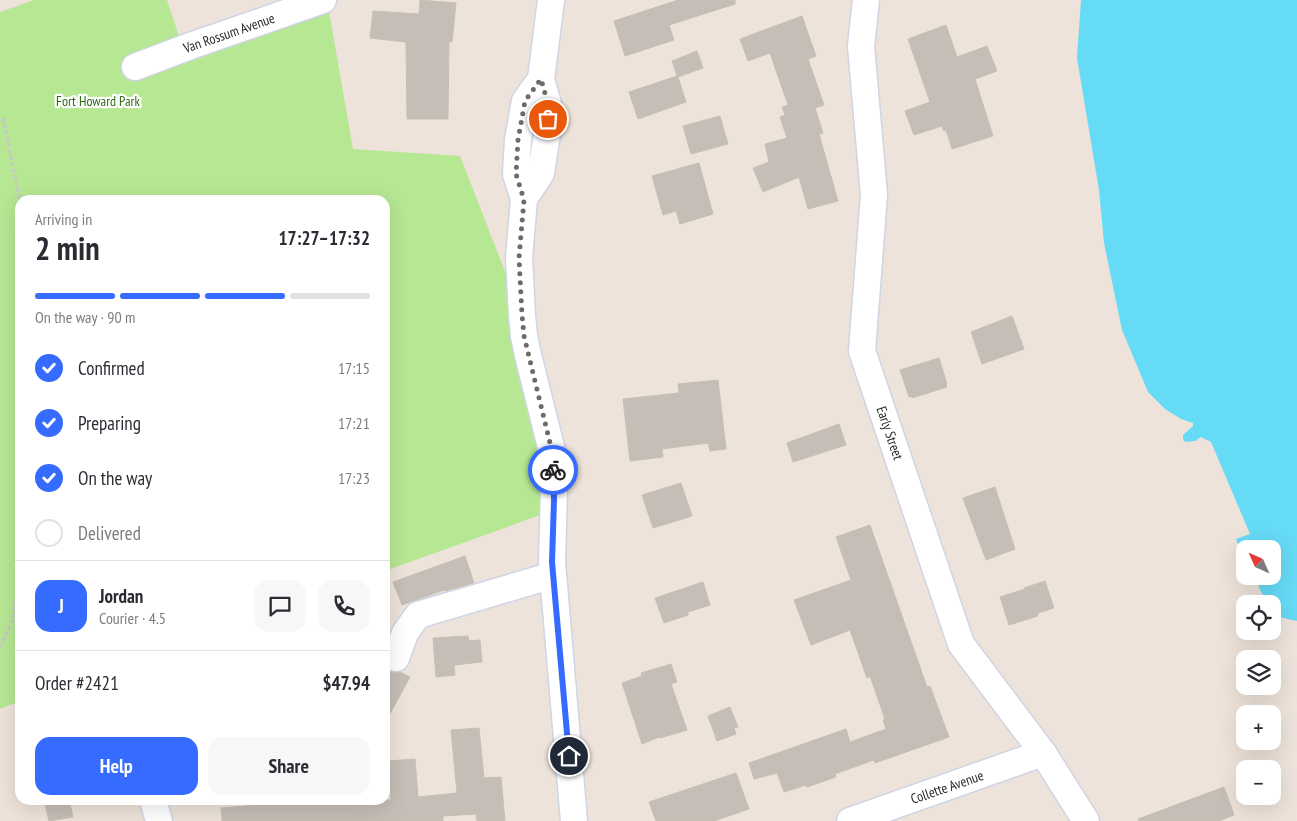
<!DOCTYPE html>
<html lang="en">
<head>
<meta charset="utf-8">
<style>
	body { margin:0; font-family:"PT Sans Narrow",sans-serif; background:#f7f7f7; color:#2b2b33; height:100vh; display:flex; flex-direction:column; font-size:19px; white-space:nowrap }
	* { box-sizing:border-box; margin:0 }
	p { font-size:16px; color:#7c7c81 }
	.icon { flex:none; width:28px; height:28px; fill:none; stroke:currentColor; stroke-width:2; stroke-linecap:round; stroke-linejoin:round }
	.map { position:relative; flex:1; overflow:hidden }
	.drawer { position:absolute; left:15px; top:195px; width:375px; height:610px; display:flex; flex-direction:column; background:#fff; border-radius:15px; box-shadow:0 5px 20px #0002 }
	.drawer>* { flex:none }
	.needle { width:32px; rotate:315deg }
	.buttons { position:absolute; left:1236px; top:540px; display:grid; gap:10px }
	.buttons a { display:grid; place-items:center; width:45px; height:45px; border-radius:10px; background:#fff; box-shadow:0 5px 20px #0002; font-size:25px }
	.pin { position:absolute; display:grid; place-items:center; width:42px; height:42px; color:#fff; margin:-21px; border:2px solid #fff; border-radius:50%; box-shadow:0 1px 5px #0007 }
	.courier { position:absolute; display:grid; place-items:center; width:50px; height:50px; margin:-25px; border:4px solid #356bff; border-radius:50%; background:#fff; color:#222; box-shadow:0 1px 6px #0007 }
	.headline em { font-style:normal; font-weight:700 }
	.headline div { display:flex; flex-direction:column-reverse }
	.headline { display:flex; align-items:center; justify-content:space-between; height:85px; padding:0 20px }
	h1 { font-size:32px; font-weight:700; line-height:38px }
	.bar { display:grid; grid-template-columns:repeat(4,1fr); gap:8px 5px; align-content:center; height:60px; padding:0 20px }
	.bar i { height:6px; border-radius:4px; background:#e1e1e2 }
	.bar .on { background:#356bff }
	.bar p { grid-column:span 4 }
	.line { display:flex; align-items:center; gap:12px; padding:0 20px; border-top:1px solid #e1e1e2 }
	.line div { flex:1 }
	.round { display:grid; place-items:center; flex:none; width:52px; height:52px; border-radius:15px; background:#f7f7f7 }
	ol { padding:0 20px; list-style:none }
	li { display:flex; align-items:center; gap:15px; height:55px }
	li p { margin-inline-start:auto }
	li .icon { padding:5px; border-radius:50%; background:#356bff; color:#fff; stroke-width:4 }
	li:last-child { color:#7c7c81 }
	li i { width:28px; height:28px; border:2px solid #e1e1e2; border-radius:50% }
	.action { display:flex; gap:10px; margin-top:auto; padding:10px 20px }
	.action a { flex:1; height:58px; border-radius:15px; background:#356bff; color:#fff; font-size:20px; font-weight:700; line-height:58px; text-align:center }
	.action a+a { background:#f7f7f7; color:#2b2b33 }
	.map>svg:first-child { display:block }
	.green { fill:#b6e793 }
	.water { fill:#66dbf6 }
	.building { fill:#c4beb6; stroke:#c8bfb4 }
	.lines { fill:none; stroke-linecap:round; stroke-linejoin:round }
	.minor-casing { stroke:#cfd5e4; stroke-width:29 }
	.path { stroke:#c7c7c7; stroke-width:3; stroke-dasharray:4 2.5; stroke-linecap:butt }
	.minor { stroke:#fff; stroke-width:26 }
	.done { stroke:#6e6a67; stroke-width:5; stroke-dasharray:0 9 }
	.route { stroke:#356bff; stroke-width:6 }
	.labels { text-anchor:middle; stroke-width:4.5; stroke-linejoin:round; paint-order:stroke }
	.street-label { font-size:14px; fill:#292929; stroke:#fff }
	.park-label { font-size:14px; fill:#2e6b15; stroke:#fff }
</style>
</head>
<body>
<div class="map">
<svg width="1297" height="821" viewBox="0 0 1297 821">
	<rect width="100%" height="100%" fill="#ede3da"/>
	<path class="green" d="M34 0H167L183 48 327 0 353 149 460 156 522 315 554 510 385 571V200H20V701L0 709V12Z"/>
	<path class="water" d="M1081 0H1297V621L1279 617 1273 610 1272 604H1268L1260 590 1256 576H1272V549H1253V544L1240 549 1236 539 1250 534 1211 442 1201 437 1195 441 1185 442 1183 439V435L1193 426V423L1181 419 1165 409 1148 392 1122 330 1104 243 1099 190 1077 58Z"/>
	<g class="building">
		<path d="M420 0 456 3 452 42 449 41 448 119H407L406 42 370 38 373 11 419 14Z"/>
		<path d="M678 0H735V4L669 25 674 40 625 56 614 21Z"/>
		<path d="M802 16 816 56 808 59 824 105 815 108 823 133 819 134 838 201 808 209 799 177 763 192 753 168 769 162 765 144 787 138 780 117 785 115 782 107 788 105 770 53 748 61 740 39Z"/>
		<path d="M946 25 957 57 987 46 997 71 975 79 993 136 952 149 946 130 944 131 942 126 914 135 905 111 930 102 908 39Z"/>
		<path d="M697 51 703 68 678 77 686 102 638 119 629 92 677 76 672 61Z"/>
		<path d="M720 116 728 144 691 154 683 126Z"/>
		<path d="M699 163 713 214 680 224 676 211 663 215 652 176Z"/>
		<path d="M1012 316 1024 349 982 364 971 332Z"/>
		<path d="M939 358 947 384 946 385 947 387 912 398V396L909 397 900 370Z"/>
		<path d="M718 380 726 449 710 451 708 443 662 449 663 457 630 461 623 399 679 393 678 384Z"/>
		<path d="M839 424 846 445 793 462 787 443Z"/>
		<path d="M681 483 692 516 653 528 642 495Z"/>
		<path d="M995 487 1015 549 986 560 963 498Z"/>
		<path d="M870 525 927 687 930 686 949 737 875 763 874 760 835 774 836 777 807 787 806 785 784 792 777 773 754 779 749 763 846 729 850 742 886 729 883 720 885 719 870 676 867 678 850 630 811 645 794 600 851 580 836 537Z"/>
		<path d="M465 556 474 583 445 591 444 590 402 605 393 582Z"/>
		<path d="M1045 581 1054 608 1038 613V616L1009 625 1000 597 1025 589 1024 588Z"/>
		<path d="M703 582 710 605 688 612V615L664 623 655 598Z"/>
		<path d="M468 636 469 641 480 640 482 662 454 665 455 675 436 677 433 638Z"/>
		<path d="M671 664 677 682 671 684 687 730 660 738 659 737 642 744 622 683 642 676 641 673Z"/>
		<path d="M385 668 390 672H400L410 677 385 723Z"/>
		<path d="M730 707 738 727 734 728 736 734 717 741 708 716Z"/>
		<path d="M479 728 484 778 501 777 505 821H477L476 814 443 816V821H222L221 808 268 804V800H391L388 761 415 759 418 797 457 793 451 730Z"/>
		<path d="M736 773 749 809 714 821H656L649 802Z"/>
		<path d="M1224 787 1234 815 1219 821H1139L1138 819Z"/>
		<path d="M44 800H69L73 817 49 821Z"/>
	</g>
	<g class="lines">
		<defs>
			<g id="minor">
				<path d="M866 0 861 46 874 195 862 351 961 644 1043 753 1086 821"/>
				<path d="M135 67 193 45 323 0"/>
				<path d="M541 79 525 101 518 140 516 174 524 199 519 258 522 315 524 336 528 355 551 447 554 489 552 562 574 821"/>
				<path d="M524 199 541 173 547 134 548 104 541 79 551 0"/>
				<path d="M396 658 405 633 418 615 553 575"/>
				<path d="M153 800 159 821"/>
				<path d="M850 821 1043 753"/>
			</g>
		</defs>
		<use href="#minor" class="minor-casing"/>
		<g class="path">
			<path d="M3 118 20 201"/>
			<path d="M0 647 13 619 20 570"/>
		</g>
		<use href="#minor" class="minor"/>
	</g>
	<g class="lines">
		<path class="done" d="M548 119V104L541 79 525 101 518 140 516 174 524 200 519 258 522 315 524 336 551 447 553 470"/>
		<path class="route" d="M553 470 554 500 552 562 569 756"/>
	</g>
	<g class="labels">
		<g class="street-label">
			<text transform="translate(229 33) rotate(-19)" y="5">Van Rossum Avenue</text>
			<text transform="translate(890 433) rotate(71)" y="5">Early Street</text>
			<text transform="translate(947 787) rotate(-19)" y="5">Collette Avenue</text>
		</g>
		<g class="park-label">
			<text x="98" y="106">Fort Howard Park</text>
		</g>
	</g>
</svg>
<div class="buttons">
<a><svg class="needle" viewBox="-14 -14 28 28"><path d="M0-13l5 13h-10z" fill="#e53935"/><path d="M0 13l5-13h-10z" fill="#7c7c81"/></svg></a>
<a><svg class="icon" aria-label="locate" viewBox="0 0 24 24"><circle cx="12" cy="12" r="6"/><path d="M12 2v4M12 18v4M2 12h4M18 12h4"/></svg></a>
<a><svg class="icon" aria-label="layers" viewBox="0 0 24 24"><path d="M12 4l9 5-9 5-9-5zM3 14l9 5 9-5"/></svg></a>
<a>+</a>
<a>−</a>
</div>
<div class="pin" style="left:548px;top:119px;background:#ea580c"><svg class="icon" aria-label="bag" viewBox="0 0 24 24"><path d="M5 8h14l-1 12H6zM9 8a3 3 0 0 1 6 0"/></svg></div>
<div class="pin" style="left:569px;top:756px;background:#1f2937"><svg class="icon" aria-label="home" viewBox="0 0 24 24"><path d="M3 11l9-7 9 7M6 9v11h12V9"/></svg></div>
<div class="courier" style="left:553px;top:470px"><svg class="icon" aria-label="bike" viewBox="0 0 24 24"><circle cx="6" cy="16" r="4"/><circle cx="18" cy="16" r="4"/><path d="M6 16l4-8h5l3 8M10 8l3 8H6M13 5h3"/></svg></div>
<section class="drawer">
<div class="headline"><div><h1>2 min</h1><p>Arriving in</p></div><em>17:27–17:32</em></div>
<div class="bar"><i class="on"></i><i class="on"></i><i class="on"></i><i></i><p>On the way · 90 m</p></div>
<ol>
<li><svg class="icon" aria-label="check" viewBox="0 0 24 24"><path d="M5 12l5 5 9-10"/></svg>Confirmed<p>17:15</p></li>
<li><svg class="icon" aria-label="check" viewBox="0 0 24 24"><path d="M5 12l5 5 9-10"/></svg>Preparing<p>17:21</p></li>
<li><svg class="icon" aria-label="check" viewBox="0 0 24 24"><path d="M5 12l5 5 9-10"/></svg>On the way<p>17:23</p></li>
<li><i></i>Delivered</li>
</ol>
<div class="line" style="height:90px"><b class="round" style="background:#356bff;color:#fff">J</b><div><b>Jordan</b><p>Courier · 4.5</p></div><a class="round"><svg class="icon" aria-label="chat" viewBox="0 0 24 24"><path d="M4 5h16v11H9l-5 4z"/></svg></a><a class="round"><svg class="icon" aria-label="phone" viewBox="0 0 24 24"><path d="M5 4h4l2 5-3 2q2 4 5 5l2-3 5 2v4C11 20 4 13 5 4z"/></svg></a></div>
<div class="line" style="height:65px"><div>Order #2421</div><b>$47.94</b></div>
<div class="action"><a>Help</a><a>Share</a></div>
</section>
</div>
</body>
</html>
